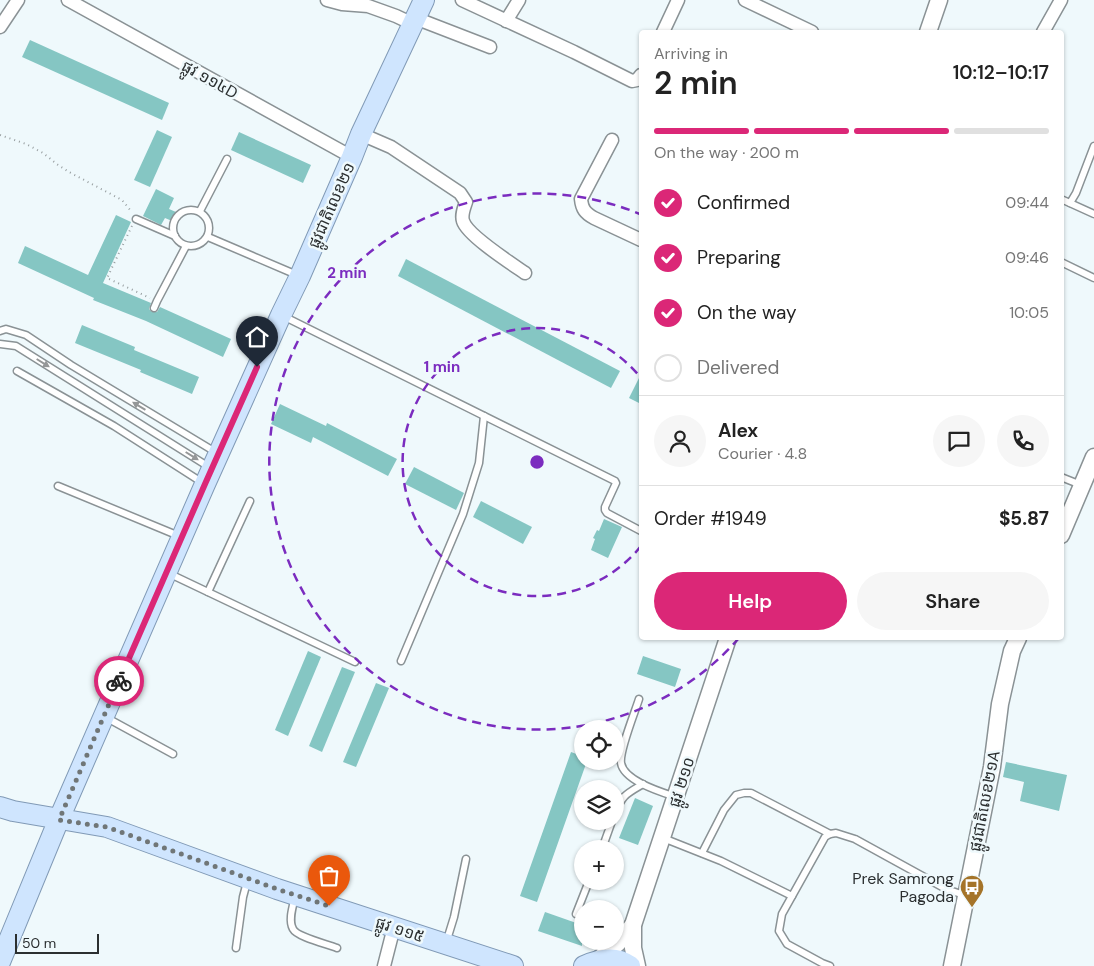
<!DOCTYPE html>
<html lang="en">
<head>
<meta charset="utf-8">
<style>
	body { margin:0; font-family:"DM Sans","Noto Sans Khmer",sans-serif; background:#f6f6f6; color:#222; height:100vh; display:flex; flex-direction:column; font-size:19px; white-space:nowrap }
	* { box-sizing:border-box; margin:0 }
	p { font-size:16px; color:#767676 }
	.icon { flex:none; width:28px; height:28px; fill:none; stroke:currentColor; stroke-width:2; stroke-linecap:round; stroke-linejoin:round }
	.map { position:relative; flex:1; overflow:hidden }
	.panel { position:absolute; left:639px; top:30px; width:425px; height:610px; display:flex; flex-direction:column; background:#fff; border-radius:5px; box-shadow:0 1px 4px #0004 }
	.panel>* { flex:none }
	.fabs { position:absolute; left:574px; top:720px; display:grid; gap:10px }
	.fabs a { display:grid; place-items:center; width:50px; height:50px; border-radius:50%; background:#fff; box-shadow:0 1px 4px #0004; font-size:25px }
	.scale { position:absolute; left:15px; bottom:12px; width:84px; box-sizing:border-box; padding-left:5px; border:2px solid #2b2f30; border-top:0; font-size:14px; line-height:18px; white-space:nowrap; color:#2b2f30; -webkit-text-stroke:4px #eff9fc; paint-order:stroke }
	.pin { position:absolute; display:grid; place-items:center; width:42px; height:42px; color:#fff; margin:-51px -21px; border-radius:50% 50% 50% 0; rotate:-45deg; box-shadow:0 0 5px #0007 }
	.pin .icon { rotate:45deg }
	.courier { position:absolute; display:grid; place-items:center; width:50px; height:50px; margin:-25px; border:4px solid #db2777; border-radius:50%; background:#fff; color:#222; box-shadow:0 1px 6px #0007 }
	.summary em { font-style:normal; font-weight:600 }
	.summary div { display:flex; flex-direction:column-reverse }
	.summary { display:flex; align-items:center; justify-content:space-between; height:85px; padding:0 15px }
	h1 { font-size:32px; font-weight:600; line-height:38px }
	.bar { display:grid; grid-template-columns:repeat(4,1fr); gap:8px 5px; align-content:center; height:60px; padding:0 15px }
	.bar i { height:6px; border-radius:4px; background:#e0e0e0 }
	.bar .selected { background:#db2777 }
	.bar p { grid-column:span 4 }
	.line { display:flex; align-items:center; gap:12px; padding:0 15px; border-top:1px solid #e0e0e0 }
	.line div { flex:1 }
	.round { display:grid; place-items:center; flex:none; width:52px; height:52px; border-radius:26px; background:#f6f6f6 }
	ol { padding:0 15px; list-style:none }
	li { display:flex; align-items:center; gap:15px; height:55px }
	li p { margin-inline-start:auto }
	li .icon { padding:5px; border-radius:50%; background:#db2777; color:#fff; stroke-width:4 }
	li:last-child { color:#767676 }
	li i { width:28px; height:28px; border:2px solid #e0e0e0; border-radius:50% }
	.cta { display:flex; gap:10px; margin-top:auto; padding:10px 15px }
	.cta a { flex:1; height:58px; border-radius:30px; background:#db2777; color:#fff; font-size:20px; font-weight:600; line-height:58px; text-align:center }
	.cta a+a { background:#f6f6f6; color:#222 }
	.map>svg:first-child { display:block }
	.building { fill:#85c6c3 }
	.lines { fill:none; stroke-linecap:round; stroke-linejoin:round }
	.service-casing { stroke:#8a9295; stroke-width:9 }
	.minor-casing { stroke:#8a9295; stroke-width:15 }
	.tertiary-casing { stroke:#8a9295; stroke-width:19 }
	.primary-casing { stroke:#819ab6; stroke-width:22 }
	.path { stroke:#989fa1; stroke-width:2; stroke-dasharray:1 4; stroke-linecap:butt }
	.service { stroke:#fff; stroke-width:6 }
	.minor { stroke:#fff; stroke-width:12 }
	.tertiary { stroke:#fff; stroke-width:16 }
	.primary { stroke:#cfe5fe; stroke-width:20 }
	.oneway { fill:#959798 }
	.done { stroke:#707677; stroke-width:5; stroke-dasharray:0 9 }
	.route { stroke:#db2777; stroke-width:6 }
	.ring { fill:none; stroke:#7b2cbf; stroke-width:2.5; stroke-dasharray:9 6 }
	.labels { text-anchor:middle; stroke-width:5; stroke-linejoin:round; paint-order:stroke }
	.street-label { font-size:16px; fill:#2b2f30; stroke:#eff9fc }
	.poi-label { font-size:16px; fill:#2b2f30; stroke:#eff9fc; text-anchor:end }
	.centre { fill:#7b2cbf; stroke:#eff9fc; stroke-width:2.5 }
	.ring-label { font-size:15px; text-anchor:middle; font-weight:bold; fill:#7b2cbf; stroke:#eff9fc; stroke-width:5; stroke-linejoin:round; paint-order:stroke }
</style>
</head>
<body>
<div class="map">
<svg width="1094" height="966" viewBox="0 0 1094 966">
	<rect width="100%" height="100%" fill="#eff9fc"/>
	<g class="building">
		<path d="M30 40 169 103 162 120 22 57Z"/>
		<path d="M157 130 172 137 150 187 134 180Z"/>
		<path d="M239 132 311 165 303 183 231 150Z"/>
		<path d="M156 189 174 198 169 209 176 212 172 221 165 218 161 225 143 216Z"/>
		<path d="M116 215 131 222 103 283 151 303 149 309 152 312H157L160 307 231 339 223 357 146 321 93 300 94 298 18 263 25 246 88 275Z"/>
		<path d="M406 259 620 371 611 388 398 276Z"/>
		<path d="M82 325 135 347 134 350 199 377 192 394 140 372 141 370 75 343Z"/>
		<path d="M641 374V404L629 398Z"/>
		<path d="M280 404 326 426 327 423 397 459 388 476 313 437 311 443 271 424Z"/>
		<path d="M414 467 464 493 456 510 405 484Z"/>
		<path d="M481 501 532 527 523 544 473 517Z"/>
		<path d="M604 519 622 527 608 558 591 550 595 539 593 538 597 530 599 531Z"/>
		<path d="M308 651 321 657 288 736 275 730Z"/>
		<path d="M643 656 681 669 675 687 637 674Z"/>
		<path d="M342 667 355 672 322 752 309 746Z"/>
		<path d="M376 683 389 688 356 767 343 762Z"/>
		<path d="M571 752 582 756V761H587L537 902 520 896Z"/>
		<path d="M1006 762 1067 775 1059 811 1020 801 1024 782 1003 777Z"/>
		<path d="M635 798 653 806 638 845 619 838Z"/>
		<path d="M545 912 582 925V946L538 931Z"/>
	</g>
	<g class="lines">
		<defs>
			<g id="service">
				<path d="M1061 199 1094 214"/>
				<path d="M1070 203 1076 193 1094 146"/>
				<circle cx="191" cy="228" r="18"/>
				<path d="M200 211 227 159"/>
				<path d="M136 219 175 236"/>
				<path d="M208 237 297 275"/>
				<path d="M1061 262 1094 278"/>
				<path d="M154 308 157 301 186 246"/>
				<path d="M283 316 615 481 616 483 605 507V510L607 513 641 531"/>
				<path d="M0 331 6 329 26 335 71 365 217 453"/>
				<path d="M0 344 16 346 209 467"/>
				<path d="M17 371 114 426 203 483"/>
				<path d="M1061 477 1081 485"/>
				<path d="M58 486 179 536"/>
				<path d="M168 573 355 662"/>
				<path d="M208 592 250 501"/>
				<path d="M401 661 463 514 479 463 484 416"/>
				<path d="M639 699C635 712 619 751 621 763 624 781 661 792 676 797"/>
				<path d="M107 718 173 754"/>
				<path d="M615 814C622 795 626 794 643 784"/>
				<path d="M663 838 721 861 792 896"/>
				<path d="M602 849 612 821"/>
				<path d="M702 853 724 810 736 795 744 793H751L830 834"/>
				<path d="M295 897C293 906 288 920 293 929 297 937 327 944 337 948"/>
				<path d="M576 914 589 881"/>
				<path d="M446 943 454 917 466 859"/>
				<path d="M236 948 243 897 247 882"/>
				<path d="M830 966 822 963 787 944 779 931 782 914 825 837 830 834 836 833 855 839 946 889 964 895"/>
			</g>
			<g id="minor">
				<path d="M68 0 352 157"/>
				<path d="M327 0 342 4 368 6 396 16 413 24"/>
				<path d="M462 0 574 52 632 81 637 80 641 75"/>
				<path d="M745 0 812 32"/>
				<path d="M415 18 490 47"/>
				<path d="M506 21 519 0"/>
				<path d="M0 27 18 0"/>
				<path d="M663 32 678 0"/>
				<path d="M1043 32 1061 0"/>
				<path d="M361 134 391 147 460 193 466 202C464 208 461 215 463 221 467 235 512 264 525 273"/>
				<path d="M612 140 581 199C582 209 585 213 594 218L641 240"/>
				<path d="M384 966 394 927"/>
			</g>
			<g id="tertiary">
				<path d="M928 32 939 0"/>
				<path d="M1061 535 1094 457"/>
				<path d="M598 960 618 943 633 925"/>
				<path d="M637 966 633 948V925L728 638"/>
				<path d="M952 966 992 767 1000 704 1012 651 1018 638"/>
			</g>
			<g id="primary">
				<path d="M0 807 13 811 107 827 277 889 513 966"/>
				<path d="M0 962 59 819 205 484 281 315 300 276 352 157 361 134 424 0"/>
				<path d="M584 966C599 959 616 956 630 966"/>
			</g>
		</defs>
		<use href="#service" class="service-casing"/>
		<use href="#minor" class="minor-casing"/>
		<use href="#tertiary" class="tertiary-casing"/>
		<use href="#primary" class="primary-casing"/>
		<g class="path">
			<path d="M0 135 26 144 43 153 58 165 69 172 122 200 131 211"/>
			<path d="M132 226 107 278 150 298"/>
		</g>
		<use href="#service" class="service"/>
		<use href="#minor" class="minor"/>
		<use href="#tertiary" class="tertiary"/>
		<use href="#primary" class="primary"/>
	</g>
	<defs><path id="oneway-solid" d="M-6-.8H1V-3.2L6.5 0L1 3.2V.8H-6Z" transform="scale(1.25)"/></defs>
	<g class="oneway">
		<use href="#oneway-solid" transform="translate(43 363) rotate(32)"/>
		<use href="#oneway-solid" transform="translate(139 406) rotate(-149)"/>
		<use href="#oneway-solid" transform="translate(192 456) rotate(32)"/>
	</g>
	<g class="lines">
		<path class="done" d="M119 681 59 820 107 827 277 889 329 906"/>
		<path class="route" d="M119 681 205 484 257 367"/>
	</g>
	<g class="ring">
		<path d="M641 546A134 134 0 1 1 641 378"/>
		<path d="M739 638A268 268 0 1 1 640 214"/>
	</g>
	<defs>
		<symbol id="bus-pin" viewBox="-11 -11 22 30"><path d="M0 17L-7.5 6A9.5 9.5 0 1 1 7.5 6Z" fill="#a57429" stroke="#eff9fc"/><path d="M-5-6H5V4H4V6H2V4H-2V6H-4V4H-5ZM-3.5-4V0h7V-4ZM-3.5 1.2v1.5H-2V1.2ZM2 1.2v1.5H3.5V1.2Z" fill="#fff"/></symbol>
	</defs>
	<g fill-rule="evenodd">
		<use href="#bus-pin" x="958" y="873" width="28" height="38"/>
	</g>
	<g class="labels">
		<g class="street-label">
			<text transform="translate(210 79) rotate(29)" y="6">ផ្លូវ ១១៤D</text>
			<text transform="translate(331 205) rotate(-66)" y="6">ផ្លូវជាតិលេខ២១</text>
			<text transform="translate(681 782) rotate(-72)" y="6">ផ្លូវ ២១០</text>
			<text transform="translate(984 801) rotate(-79)" y="6">ផ្លូវជាតិលេខ២១A</text>
			<text transform="translate(400 929) rotate(18)" y="6">ផ្លូវ ១១៥</text>
		</g>
		<g class="poi-label">
			<text x="954" y="884">Prek Samrong<tspan x="954" dy="18">Pagoda</tspan></text>
		</g>
	</g>
	<circle cx="537" cy="462" r="8" class="centre"/>
	<g class="ring-label">
		<text x="347" y="278">2 min</text>
		<text x="442" y="372">1 min</text>
	</g>
</svg>
<div class="fabs">
<a><svg class="icon" aria-label="locate" viewBox="0 0 24 24"><circle cx="12" cy="12" r="6"/><path d="M12 2v4M12 18v4M2 12h4M18 12h4"/></svg></a>
<a><svg class="icon" aria-label="layers" viewBox="0 0 24 24"><path d="M12 4l9 5-9 5-9-5zM3 14l9 5 9-5"/></svg></a>
<a>+</a>
<a>−</a>
</div>
<div class="scale">50 m</div>
<div class="pin" style="left:329px;top:906px;background:#ea580c"><svg class="icon" aria-label="bag" viewBox="0 0 24 24"><path d="M5 8h14l-1 12H6zM9 8a3 3 0 0 1 6 0"/></svg></div>
<div class="pin" style="left:257px;top:367px;background:#1f2937"><svg class="icon" aria-label="home" viewBox="0 0 24 24"><path d="M3 11l9-7 9 7M6 9v11h12V9"/></svg></div>
<div class="courier" style="left:119px;top:681px"><svg class="icon" aria-label="bike" viewBox="0 0 24 24"><circle cx="6" cy="16" r="4"/><circle cx="18" cy="16" r="4"/><path d="M6 16l4-8h5l3 8M10 8l3 8H6M13 5h3"/></svg></div>
<section class="panel">
<div class="summary"><div><h1>2 min</h1><p>Arriving in</p></div><em>10:12–10:17</em></div>
<div class="bar"><i class="selected"></i><i class="selected"></i><i class="selected"></i><i></i><p>On the way · 200 m</p></div>
<ol>
<li><svg class="icon" aria-label="check" viewBox="0 0 24 24"><path d="M5 12l5 5 9-10"/></svg>Confirmed<p>09:44</p></li>
<li><svg class="icon" aria-label="check" viewBox="0 0 24 24"><path d="M5 12l5 5 9-10"/></svg>Preparing<p>09:46</p></li>
<li><svg class="icon" aria-label="check" viewBox="0 0 24 24"><path d="M5 12l5 5 9-10"/></svg>On the way<p>10:05</p></li>
<li><i></i>Delivered</li>
</ol>
<div class="line" style="height:90px"><a class="round"><svg class="icon" aria-label="person" viewBox="0 0 24 24"><circle cx="12" cy="8" r="4"/><path d="M4 21q1-7 8-7t8 7"/></svg></a><div><b>Alex</b><p>Courier · 4.8</p></div><a class="round"><svg class="icon" aria-label="chat" viewBox="0 0 24 24"><path d="M4 5h16v11H9l-5 4z"/></svg></a><a class="round"><svg class="icon" aria-label="phone" viewBox="0 0 24 24"><path d="M5 4h4l2 5-3 2q2 4 5 5l2-3 5 2v4C11 20 4 13 5 4z"/></svg></a></div>
<div class="line" style="height:65px"><div>Order #1949</div><b>$5.87</b></div>
<div class="cta"><a>Help</a><a>Share</a></div>
</section>
</div>
</body>
</html>
